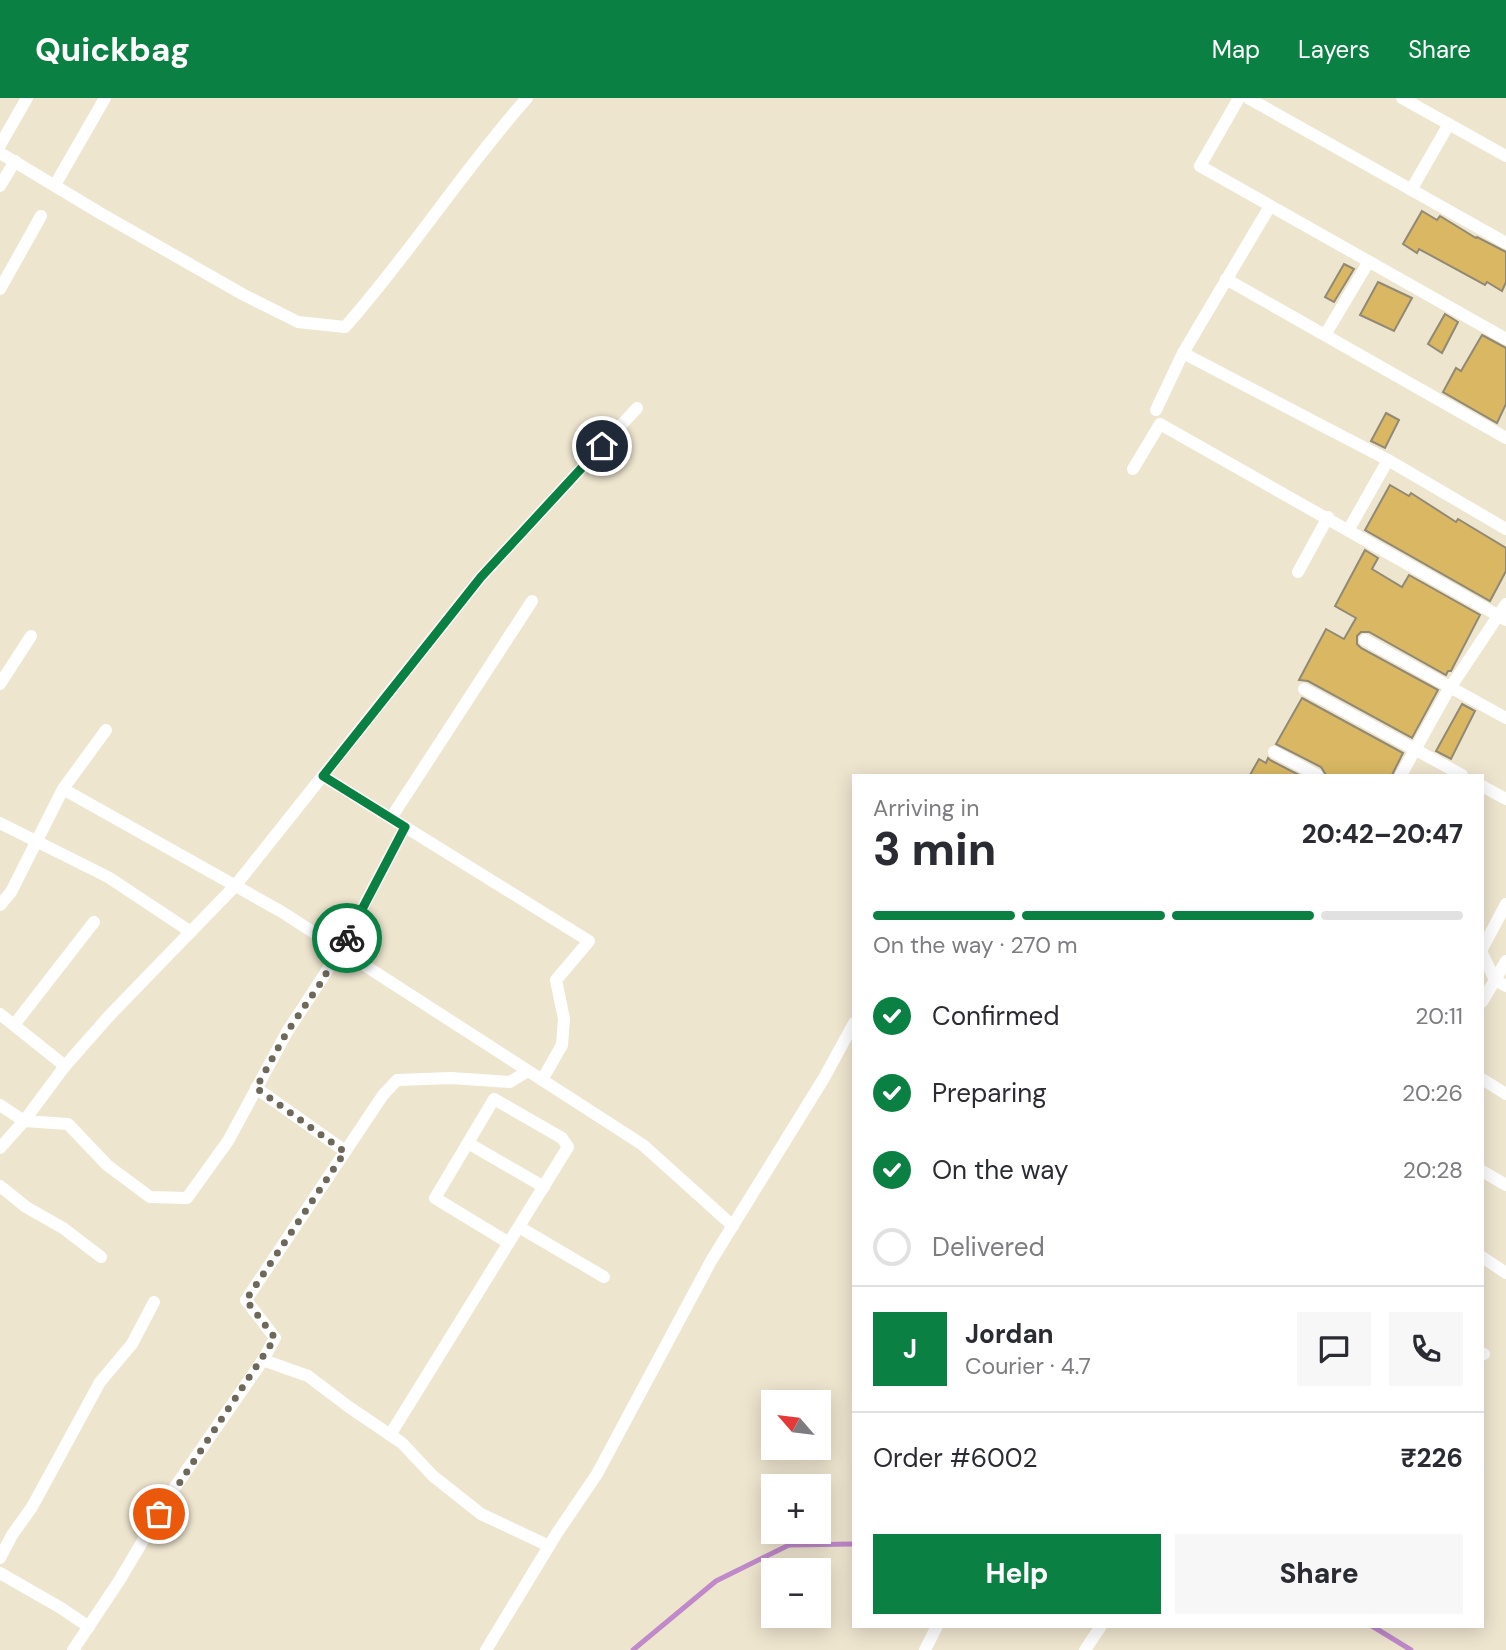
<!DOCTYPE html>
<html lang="en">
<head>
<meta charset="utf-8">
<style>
	body { margin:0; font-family:"DM Sans",sans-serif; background:#f7f7f7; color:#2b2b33; height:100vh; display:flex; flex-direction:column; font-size:26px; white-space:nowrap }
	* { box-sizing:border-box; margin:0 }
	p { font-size:23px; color:#7c7c81 }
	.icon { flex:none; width:38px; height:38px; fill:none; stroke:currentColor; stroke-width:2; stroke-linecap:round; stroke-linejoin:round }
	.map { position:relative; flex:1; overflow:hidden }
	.details { position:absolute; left:852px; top:676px; width:632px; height:854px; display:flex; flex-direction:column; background:#fff; border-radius:0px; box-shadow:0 4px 18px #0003 }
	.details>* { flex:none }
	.needle { width:46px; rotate:298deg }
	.controls { position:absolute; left:761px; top:1292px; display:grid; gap:14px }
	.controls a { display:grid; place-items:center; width:70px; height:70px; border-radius:0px; background:#fff; box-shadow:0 4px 18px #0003; font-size:35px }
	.pin { position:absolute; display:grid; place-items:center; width:60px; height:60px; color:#fff; margin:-30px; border:4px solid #fff; border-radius:50%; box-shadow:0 2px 7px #0007 }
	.courier { position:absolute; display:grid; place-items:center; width:70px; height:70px; margin:-35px; border:5px solid #0b8043; border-radius:50%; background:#fff; color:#222; box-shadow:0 2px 9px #0007 }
	.headline em { font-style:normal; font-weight:800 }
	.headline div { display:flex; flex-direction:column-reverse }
	.headline { display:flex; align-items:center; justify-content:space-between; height:119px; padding:0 21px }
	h1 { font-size:46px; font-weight:800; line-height:52px }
	.bar { display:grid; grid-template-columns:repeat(4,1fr); gap:10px 7px; align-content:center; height:84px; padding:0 21px }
	.bar i { height:9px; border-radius:5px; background:#e1e1e2 }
	.bar .selected { background:#0b8043 }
	.bar p { grid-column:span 4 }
	.line { display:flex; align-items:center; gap:18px; padding:0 21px; border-top:2px solid #e1e1e2 }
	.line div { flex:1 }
	.round { display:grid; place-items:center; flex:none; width:74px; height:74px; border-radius:0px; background:#f7f7f7 }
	ol { padding:0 21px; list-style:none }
	li { display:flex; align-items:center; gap:21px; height:77px }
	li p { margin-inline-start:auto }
	li .icon { padding:7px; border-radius:50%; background:#0b8043; color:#fff; stroke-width:4 }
	li:last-child { color:#7c7c81 }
	li i { width:38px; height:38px; border:4px solid #e1e1e2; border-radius:50% }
	.cta { display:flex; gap:14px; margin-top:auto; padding:14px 21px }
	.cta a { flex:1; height:80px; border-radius:0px; background:#0b8043; color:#fff; font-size:28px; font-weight:800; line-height:80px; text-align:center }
	.cta a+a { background:#f7f7f7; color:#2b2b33 }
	header { display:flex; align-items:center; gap:42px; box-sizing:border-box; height:98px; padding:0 35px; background:#0b8043; color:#fff }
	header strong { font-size:33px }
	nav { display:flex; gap:38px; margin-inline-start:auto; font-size:24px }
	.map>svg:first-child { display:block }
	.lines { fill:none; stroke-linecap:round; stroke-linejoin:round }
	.stream { stroke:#bf89ca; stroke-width:5 }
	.building { fill:#d9b763; stroke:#928975; stroke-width:2 }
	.street { stroke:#fff; stroke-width:12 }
	.done { stroke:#6e685b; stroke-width:7; stroke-dasharray:0 12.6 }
	.route { stroke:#0b8043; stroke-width:9 }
</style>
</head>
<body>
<header>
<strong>Quickbag</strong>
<nav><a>Map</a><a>Layers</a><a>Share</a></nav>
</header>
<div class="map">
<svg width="1506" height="1552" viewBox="0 0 1506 1552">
	<rect width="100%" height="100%" fill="#eee5cf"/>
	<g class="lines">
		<g class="stream">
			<path d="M1372 1528 1411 1552"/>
			<path d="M633 1552 716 1483 789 1447 854 1446"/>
		</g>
	</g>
	<g class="building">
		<path d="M1422 113 1437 122 1440 118 1476 140 1477 139 1506 154V184L1502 193 1487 184 1485 187 1419 151 1417 155 1403 146Z"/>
		<path d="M1344 166 1354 171 1334 204 1325 199Z"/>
		<path d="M1378 184 1412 200 1394 233 1360 217Z"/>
		<path d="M1445 216 1458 224 1442 255 1428 246Z"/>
		<path d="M1482 237 1506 250V306L1497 325 1443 294 1456 270 1461 273Z"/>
		<path d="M1386 315 1399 322 1385 350 1371 343Z"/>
		<path d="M1390 387 1409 398 1411 395 1456 424 1458 421 1506 450V473L1490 503 1365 432Z"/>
		<path d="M1365 452 1378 460 1372 471 1402 489 1409 477 1480 517 1451 573H1448L1446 577 1369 534H1361L1357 538V546L1361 550 1438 592 1412 640 1308 583 1299 582 1326 531 1344 541 1356 520 1335 508Z"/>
		<path d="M1302 600 1403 655 1392 677H1326L1321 669 1276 646Z"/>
		<path d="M1462 606 1475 613 1451 661 1436 653Z"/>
		<path d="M1268 660 1270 662 1299 677H1250L1259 661 1266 665Z"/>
	</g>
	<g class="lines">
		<g class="street">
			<path d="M1239 0 1200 68 1506 241"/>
			<path d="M1248 0 1506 145"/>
			<path d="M1402 0 1506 58"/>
			<path d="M0 47 27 0"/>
			<path d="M0 55 100 115 244 197 298 224 345 229C410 156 462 73 527 0"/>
			<path d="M55 87 105 0"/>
			<path d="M0 88 15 63"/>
			<path d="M1411 92 1449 26"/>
			<path d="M1226 181 1506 340"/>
			<path d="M0 191 41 118"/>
			<path d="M1325 237 1368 165"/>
			<path d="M1183 255 1388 362 1506 431"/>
			<path d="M1156 312 1183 255 1270 108"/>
			<path d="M1133 371 1160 326 1506 522"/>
			<path d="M1349 431 1388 362"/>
			<path d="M1298 474 1328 419"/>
			<path d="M1365 542 1506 620"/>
			<path d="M0 586 31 538"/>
			<path d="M1304 591 1462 677"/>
			<path d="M1274 654 1317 677"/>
			<path d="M1401 677 1446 596 1506 506"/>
			<path d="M323 678 589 843 556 882 564 921 562 947 542 982"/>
			<path d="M1482 688 1506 701"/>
			<path d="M63 691 282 814 643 1047 733 1128"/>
			<path d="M391 720 532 503"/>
			<path d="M0 725 108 779 191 834"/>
			<path d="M0 807 11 794 63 691 106 632"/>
			<path d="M1482 851 1506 806"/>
			<path d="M1482 855 1495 882 1506 888"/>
			<path d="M1482 904 1506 863"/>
			<path d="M0 916 65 968"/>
			<path d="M14 927 94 824"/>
			<path d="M1482 981 1506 996"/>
			<path d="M256 990 345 1053"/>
			<path d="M0 1007 24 1023 68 1026 107 1067 150 1099 187 1100 228 1043 287 934 341 851 405 729"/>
			<path d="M468 1045 544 1089"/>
			<path d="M0 1050 24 1023 65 968 109 918 235 788 481 479 637 310"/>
			<path d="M1482 1073 1506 1087"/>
			<path d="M0 1088 26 1109 63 1130 101 1159"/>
			<path d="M519 1129 604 1179"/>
			<path d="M1482 1159 1506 1175"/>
			<path d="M1482 1255 1484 1256"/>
			<path d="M263 1262 275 1240 246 1202 383 997 397 982 451 980 510 984 528 973"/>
			<path d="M390 1337 568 1049 562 1040 494 1001 435 1100 509 1145"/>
			<path d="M0 1460 12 1437 32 1409 100 1284 132 1246 154 1204"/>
			<path d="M0 1475 61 1510 89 1529"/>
			<path d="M73 1552 119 1483 173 1392 263 1262 308 1278 349 1309 402 1345 433 1378 481 1416 549 1448"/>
			<path d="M486 1552 557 1435 597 1376 711 1163 824 980 854 925"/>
			<path d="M925 1552 937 1528"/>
			<path d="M1085 1552 1101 1528"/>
		</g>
	</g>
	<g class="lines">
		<path class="done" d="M159 1416 275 1240 246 1202 345 1054 256 990 287 934 320 886 347 840"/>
		<path class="route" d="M347 840 405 729 323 678 481 479 602 348"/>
	</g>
</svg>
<div class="controls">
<a><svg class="needle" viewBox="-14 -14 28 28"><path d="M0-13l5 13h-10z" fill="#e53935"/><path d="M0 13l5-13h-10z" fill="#7c7c81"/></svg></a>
<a>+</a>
<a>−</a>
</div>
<div class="pin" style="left:159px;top:1416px;background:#ea580c"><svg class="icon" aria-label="bag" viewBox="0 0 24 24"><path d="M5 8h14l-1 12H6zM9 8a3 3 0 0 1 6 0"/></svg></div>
<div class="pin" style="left:602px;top:348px;background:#1f2937"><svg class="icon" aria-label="home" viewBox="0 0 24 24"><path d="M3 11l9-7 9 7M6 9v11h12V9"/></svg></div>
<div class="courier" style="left:347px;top:840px"><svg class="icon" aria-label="bike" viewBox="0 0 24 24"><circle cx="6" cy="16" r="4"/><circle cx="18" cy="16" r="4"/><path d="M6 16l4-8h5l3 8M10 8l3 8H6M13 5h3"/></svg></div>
<section class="details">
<div class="headline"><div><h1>3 min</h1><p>Arriving in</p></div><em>20:42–20:47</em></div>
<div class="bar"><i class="selected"></i><i class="selected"></i><i class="selected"></i><i></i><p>On the way · 270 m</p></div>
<ol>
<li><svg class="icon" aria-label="check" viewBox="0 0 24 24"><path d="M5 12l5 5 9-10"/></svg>Confirmed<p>20:11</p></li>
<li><svg class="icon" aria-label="check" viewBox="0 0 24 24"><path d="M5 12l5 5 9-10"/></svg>Preparing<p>20:26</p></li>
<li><svg class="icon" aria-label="check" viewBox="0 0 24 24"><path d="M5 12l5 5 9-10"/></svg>On the way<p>20:28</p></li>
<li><i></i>Delivered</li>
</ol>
<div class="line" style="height:126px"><b class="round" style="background:#0b8043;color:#fff">J</b><div><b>Jordan</b><p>Courier · 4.7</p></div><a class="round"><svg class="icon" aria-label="chat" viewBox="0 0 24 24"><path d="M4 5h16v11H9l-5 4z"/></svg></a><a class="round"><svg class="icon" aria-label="phone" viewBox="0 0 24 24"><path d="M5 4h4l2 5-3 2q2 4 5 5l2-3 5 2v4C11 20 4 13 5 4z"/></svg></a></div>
<div class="line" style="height:91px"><div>Order #6002</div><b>₹226</b></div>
<div class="cta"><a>Help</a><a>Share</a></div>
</section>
</div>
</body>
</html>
